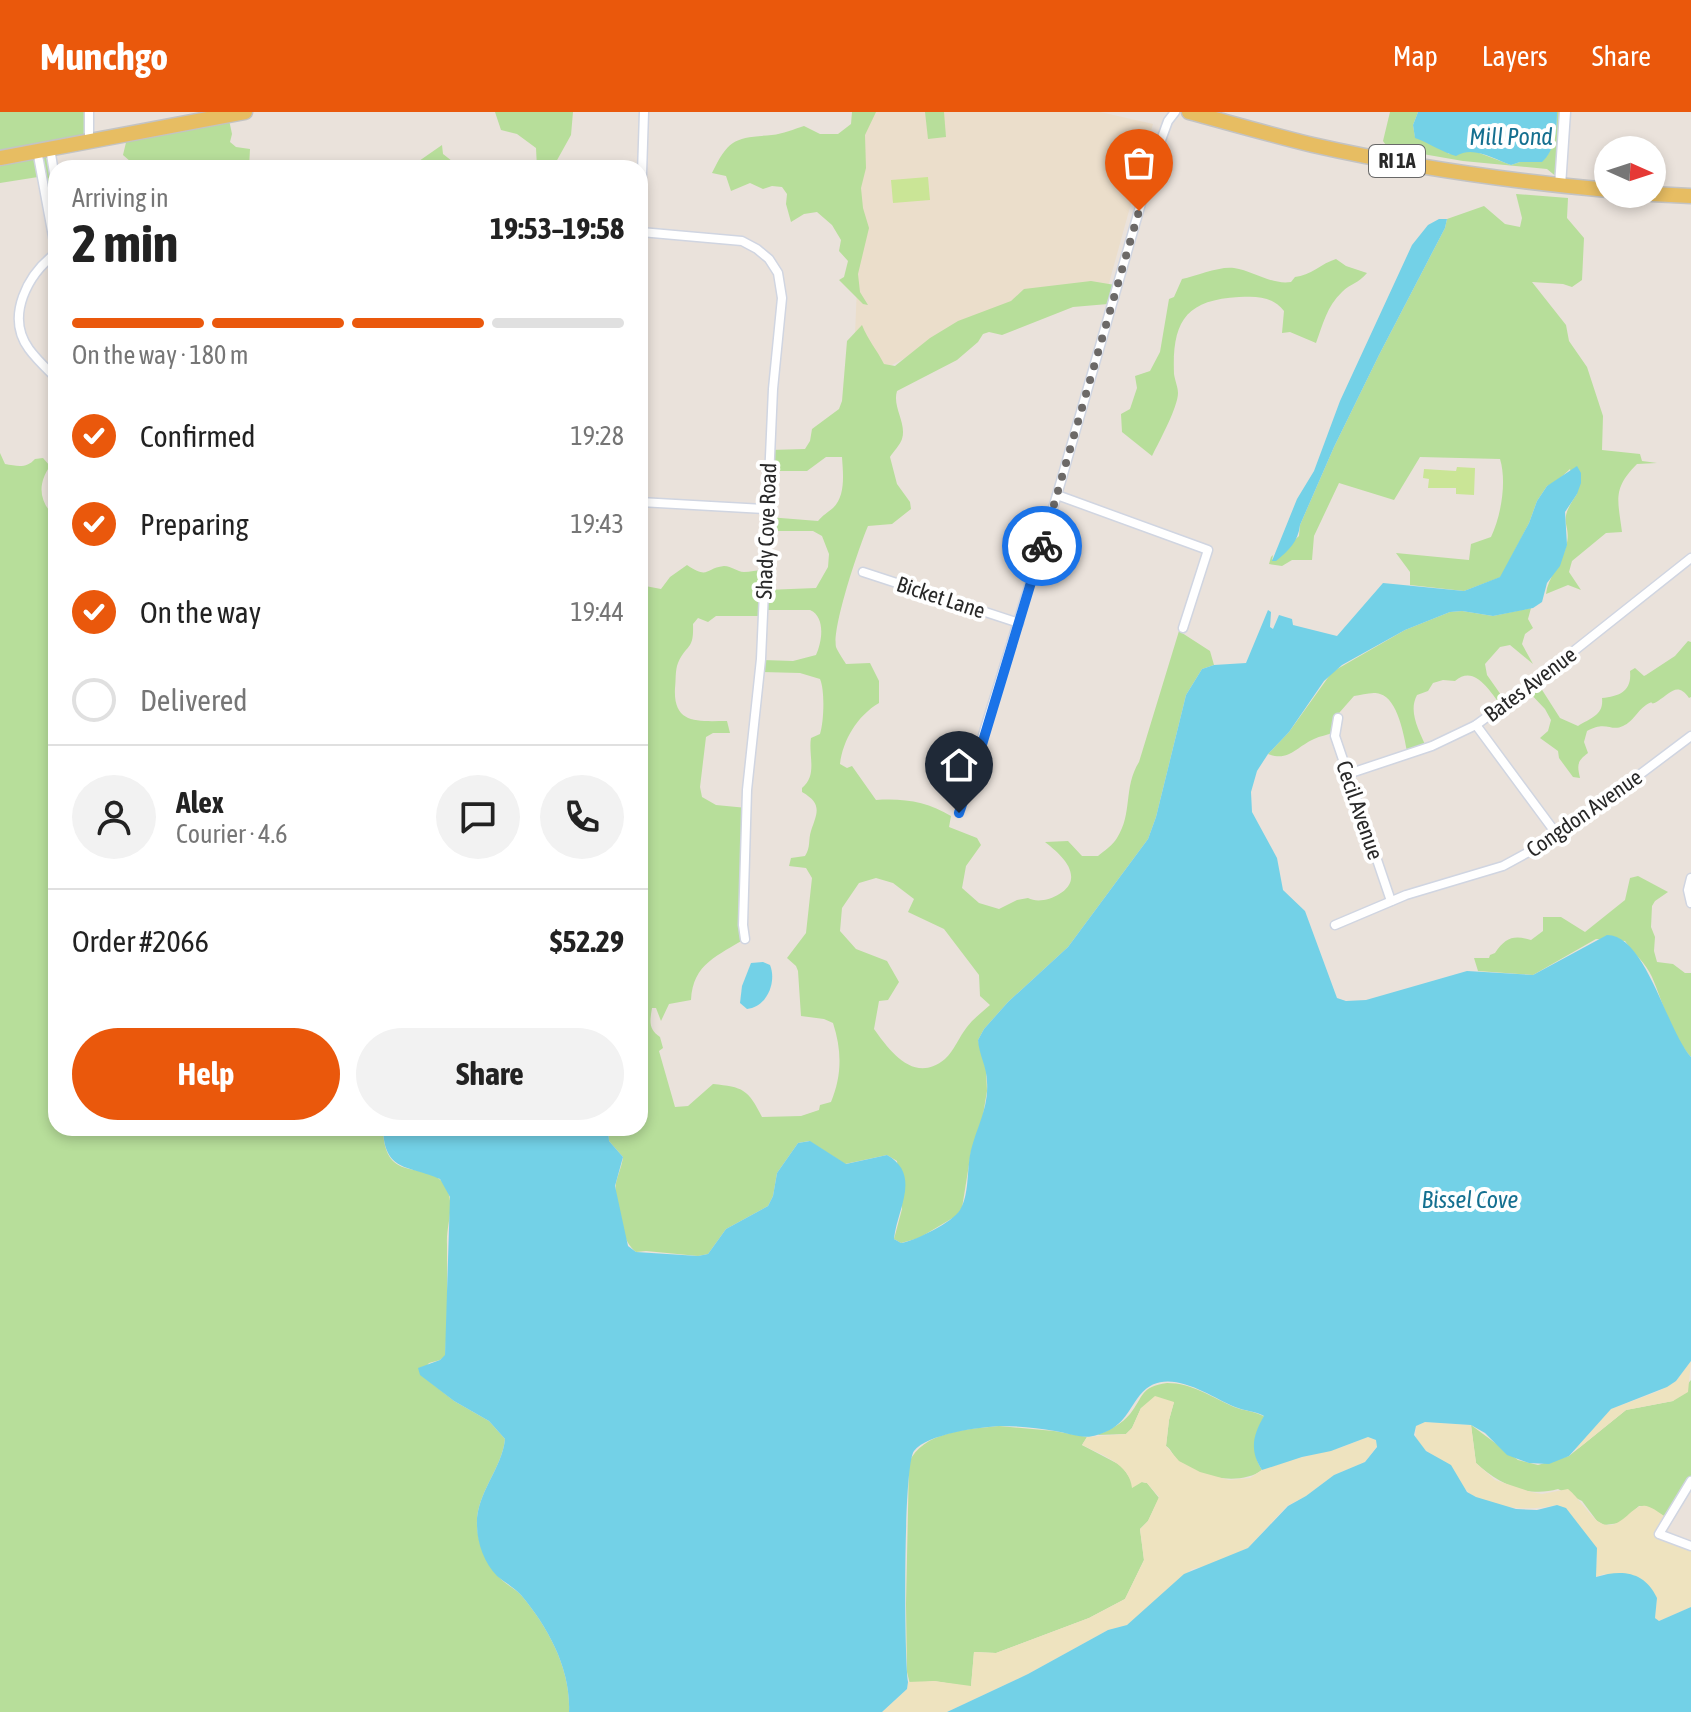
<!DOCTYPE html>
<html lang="en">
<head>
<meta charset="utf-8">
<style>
	body { margin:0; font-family:"Asap Condensed",sans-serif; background:#f2f2f2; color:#222; height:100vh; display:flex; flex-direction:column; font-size:30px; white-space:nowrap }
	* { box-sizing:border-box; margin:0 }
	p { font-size:26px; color:#767676 }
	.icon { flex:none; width:44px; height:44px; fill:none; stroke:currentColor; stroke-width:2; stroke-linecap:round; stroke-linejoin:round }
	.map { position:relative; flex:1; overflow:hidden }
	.details { position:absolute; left:48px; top:48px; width:600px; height:976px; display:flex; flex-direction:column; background:#fff; border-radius:24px; box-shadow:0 4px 12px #0003 }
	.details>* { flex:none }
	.needle { width:52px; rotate:93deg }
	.fabs { position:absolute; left:1594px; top:24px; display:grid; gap:16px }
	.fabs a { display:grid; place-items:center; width:72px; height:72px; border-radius:50%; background:#fff; box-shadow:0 4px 12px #0003; font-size:40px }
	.pin { position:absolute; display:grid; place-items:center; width:68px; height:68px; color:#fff; margin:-82px -34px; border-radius:50% 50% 50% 0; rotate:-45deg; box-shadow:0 0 8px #0007 }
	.pin .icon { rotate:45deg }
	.courier { position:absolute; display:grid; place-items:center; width:80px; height:80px; margin:-40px; border:6px solid #1a73e8; border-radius:50%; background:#fff; color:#222; box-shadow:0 2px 10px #0007 }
	.summary em { font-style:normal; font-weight:700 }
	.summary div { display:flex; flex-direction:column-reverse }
	.summary { display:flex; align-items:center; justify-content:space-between; height:136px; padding:0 24px }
	h1 { font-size:52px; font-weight:700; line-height:60px }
	.bar { display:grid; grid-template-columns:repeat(4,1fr); gap:12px 8px; align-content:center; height:96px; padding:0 24px }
	.bar i { height:10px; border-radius:6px; background:#e0e0e0 }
	.bar .selected { background:#ea580c }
	.bar p { grid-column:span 4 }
	.line { display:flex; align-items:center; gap:20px; padding:0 24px; border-top:2px solid #e0e0e0 }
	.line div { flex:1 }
	.round { display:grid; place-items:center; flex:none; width:84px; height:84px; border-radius:42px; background:#f2f2f2 }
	ol { padding:0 24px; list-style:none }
	li { display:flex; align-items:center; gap:24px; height:88px }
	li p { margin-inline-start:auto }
	li .icon { padding:8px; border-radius:50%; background:#ea580c; color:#fff; stroke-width:4 }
	li:last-child { color:#767676 }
	li i { width:44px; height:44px; border:4px solid #e0e0e0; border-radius:50% }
	.action { display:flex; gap:16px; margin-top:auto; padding:16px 24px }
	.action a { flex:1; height:92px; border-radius:48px; background:#ea580c; color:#fff; font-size:32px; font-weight:700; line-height:92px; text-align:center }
	.action a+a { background:#f2f2f2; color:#222 }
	header { display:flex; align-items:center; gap:48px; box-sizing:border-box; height:112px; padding:0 40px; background:#ea580c; color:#fff }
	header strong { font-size:38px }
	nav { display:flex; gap:44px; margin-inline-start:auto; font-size:28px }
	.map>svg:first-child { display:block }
	.education { fill:#ebdecb }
	.green { fill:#b7de9a; fill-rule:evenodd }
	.sand { fill:#eee3bf }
	.pitch { fill:#cae596 }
	.water { fill:#73d1e7 }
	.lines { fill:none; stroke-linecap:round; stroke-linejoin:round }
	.minor-casing { stroke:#d0d5e1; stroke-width:11 }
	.tertiary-casing { stroke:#d0d5e1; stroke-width:13 }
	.primary-casing { stroke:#c3c3c3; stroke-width:17 }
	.minor { stroke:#fff; stroke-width:8 }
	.tertiary { stroke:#fff; stroke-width:10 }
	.primary { stroke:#e7bd62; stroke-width:14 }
	.done { stroke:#6c6967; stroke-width:8; stroke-dasharray:0 14.4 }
	.route { stroke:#1a73e8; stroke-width:10 }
	.labels { text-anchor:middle; stroke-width:8; stroke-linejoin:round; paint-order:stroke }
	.shield { fill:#fff; stroke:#686868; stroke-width:2 }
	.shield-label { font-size:20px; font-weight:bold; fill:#282828 }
	.street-label { font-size:22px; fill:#282828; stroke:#fff }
	.water-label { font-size:24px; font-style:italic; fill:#157090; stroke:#fff }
</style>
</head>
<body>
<header>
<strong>Munchgo</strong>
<nav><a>Map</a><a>Layers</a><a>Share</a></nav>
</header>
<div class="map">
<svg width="1691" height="1600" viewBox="0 0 1691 1600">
	<rect width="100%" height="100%" fill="#eae2db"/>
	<path class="education" d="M864 0H1100L1153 12 1106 182 1018 188 853 273Z"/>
	<g class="green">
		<path d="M0 0H90L89 25 46 35 51 76 47 78 38 65 0 71Z"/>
		<path d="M495 0H573L571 23 556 50 557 56H537L536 36 517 22 501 18Z"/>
		<path d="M852 0H876L865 23 866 56 861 76 863 96 869 116 858 162 860 180 868 193 863 192 839 168 844 165 848 149 839 139 841 128 832 113 817 100 804 102 791 110 786 92 787 82 782 75 772 74 763 77 750 71 731 79 726 64 712 61C729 26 735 26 772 23 783 22 794 17 804 14L820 22H838L851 12Z"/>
		<path d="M925 0H944L946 25 928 27Z"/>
		<path d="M1390 0H1418L1413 13 1415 25 1443 36 1449 42 1474 39 1511 53 1520 50H1541C1555 39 1557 17 1557 0H1566L1558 66 1547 57 1463 49 1388 36 1383 29Z"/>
		<path d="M228 3 232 22 230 30 236 35 250 37 249 56H138L123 43 128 22Z"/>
		<path d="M442 33 443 42 452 49H476V56H409Z"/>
		<path d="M1516 82 1568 86 1567 106 1584 126 1582 168 1572 175 1563 172 1532 170 1566 213 1569 229 1587 255 1603 304 1602 338 1640 342 1642 349 1657 351 1637 352C1612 377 1618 388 1622 420L1606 421 1572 449 1569 460 1581 478 1568 473 1546 482C1548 465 1561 452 1566 435 1573 410 1555 413 1577 382L1570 357 1556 370 1547 374 1537 389 1529 411 1501 465 1464 479 1410 473V460L1396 441 1469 448 1471 432 1491 425C1501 404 1507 370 1500 347L1420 345 1394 388 1339 371 1314 424 1312 448H1292L1282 454 1269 452 1271 445 1273 443 1272 448 1299 424 1300 413 1334 335 1379 243 1445 116 1447 107 1484 94 1505 112 1520 115 1522 106Z"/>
		<path d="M1336 147 1346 154 1367 161C1358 172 1351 171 1342 180 1327 194 1323 212 1316 231L1290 220 1282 221 1284 199C1272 184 1257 184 1239 185 1185 188 1172 210 1174 262 1175 269 1178 275 1178 281 1178 295 1159 330 1152 344L1122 320 1121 302 1130 297 1137 276 1135 264 1150 259 1160 240 1169 187 1174 185 1182 167C1197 164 1219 154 1234 156 1254 159 1271 173 1291 170L1295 165C1310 164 1322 151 1336 147Z"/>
		<path d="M1091 169 1115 173 1108 192 1073 195 1002 223 989 220 983 222 978 230 957 248 897 279C892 295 907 311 902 327 900 333 893 340 890 345L897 372 910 390 911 397 892 412 868 414C859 435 832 515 836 535 838 540 843 547 846 552L870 551 879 569V591C857 604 843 628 840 652L847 656 852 654 876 688C904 686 928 690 951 704L949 715 977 726 981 733 966 754 962 776 979 791 999 797 1017 788 1028 786C1042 794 1070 781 1071 767 1073 752 1055 738 1045 730L1068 729 1082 744H1098C1104 739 1113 733 1117 726 1133 701 1123 676 1139 650L1179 519 1210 539 1214 553 1202 557 1186 583 1156 705 1148 727 1068 835 1008 890 984 917 978 928 986 958 987 979 982 1009 971 1040 962 1096 956 1104 919 1126 901 1131 894 1127 902 1097 897 1049 887 1043 845 1052 809 1029 798 1031 777 1061 773 1084 768 1094 726 1117 708 1142 698 1144 646 1139 636 1140C621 1129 613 1089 616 1071 618 1062 622 1054 623 1045L609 1029 608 1016H640V473L661 477 670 465 687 453C709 468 705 456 724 454 732 454 737 460 744 460 750 460 758 458 765 457L766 478 816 476 828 455 829 442 822 424 813 419H768V405L818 409C823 403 827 401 833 396 846 384 843 361 842 345H826L807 359H770V338L805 337 810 329 812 317 839 297 842 289 847 229 862 213C868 228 877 238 884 252L895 254 930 226 958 209 1011 189 1024 177ZM766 498H810C826 505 822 530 816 543L793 549 763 548 761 560 800 561 820 567C825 578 824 610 820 622L811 626C808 643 818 663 802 676V680C823 692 817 701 811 719 808 728 811 735 805 744L791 746 789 754 806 756 812 766 806 821 787 846 796 854 798 859 801 904 824 907 833 911C842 939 842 963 831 990L820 993 819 998 801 1004 762 1005C748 977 743 975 713 972L688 994 675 995 659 939 663 936 660 925C648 917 650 909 652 896H656L661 909 669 892 691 888C693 851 718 844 746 826L747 696 716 693 702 685 700 675 706 625 713 621H730L727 609C698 609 673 613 675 576 676 569 675 558 678 551 687 531 694 539 693 512L698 506 708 510 716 504H762ZM876 766 893 771 914 787 908 800 944 817 979 863 980 884 990 893C982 900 973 907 967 915 959 925 954 939 945 947 915 972 891 941 874 917L879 889 888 888 899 870 887 849 856 837 840 819 842 796 859 771Z"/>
		<path d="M0 341 5 352C17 354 26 357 35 347L43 346 50 354C37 373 39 390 56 406V1016H383C384 1078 431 1043 447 1077 455 1096 446 1113 447 1132 447 1169 448 1206 445 1244L440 1248 429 1251 420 1262 454 1289 489 1309 505 1327C502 1357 475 1383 477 1414 478 1433 488 1455 502 1468 508 1474 516 1477 521 1483 548 1515 571 1557 569 1600H0Z"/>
		<path d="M1531 496 1528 507 1533 516 1525 522 1522 532 1533 552 1510 533 1500 535 1485 552 1487 563 1506 590 1500 592C1489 578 1474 552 1455 569L1443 568 1433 571 1428 579 1417 583C1408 600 1419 618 1426 635L1407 639C1404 624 1398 587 1380 582 1373 579 1362 583 1354 584L1332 609 1335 619 1333 621C1327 623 1320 624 1314 627 1296 635 1289 650 1268 642L1289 620 1332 560 1405 518 1450 500 1462 499 1493 504Z"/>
		<path d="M1688 529 1691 530V585L1689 586C1677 569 1670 582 1658 589 1648 595 1656 587 1646 593 1636 600 1634 609 1623 614 1611 620 1606 608 1587 619L1584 630 1588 641C1577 649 1577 653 1580 666L1573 665 1559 646 1558 639 1540 626 1548 619 1551 608 1545 597 1527 578 1537 570 1560 606 1578 614C1591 606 1604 603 1602 586 1620 584 1632 579 1630 559L1635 556 1644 564 1646 563 1675 544Z"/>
		<path d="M1638 764 1668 780 1655 789 1652 794 1651 815 1655 825 1654 839 1657 850 1673 852 1685 861H1691V945C1670 921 1664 893 1652 865 1646 851 1633 841 1625 829L1596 827 1533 863 1478 859 1474 846H1489L1490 843 1495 841C1506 825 1514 823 1531 828L1543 819V805H1561L1585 820 1625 788 1630 766Z"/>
		<path d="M1691 1268V1370L1669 1407 1646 1394H1639L1620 1411 1604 1413 1597 1409 1582 1389 1558 1377C1527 1386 1499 1372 1476 1351L1471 1313 1518 1348 1538 1353 1569 1344 1626 1298 1673 1289Z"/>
		<path d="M1167 1271C1192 1271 1211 1285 1234 1295 1244 1299 1255 1299 1265 1305 1254 1321 1251 1341 1262 1358 1241 1374 1198 1366 1178 1349 1173 1344 1172 1338 1166 1334L1169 1308 1174 1290 1141 1296 1132 1316 1126 1322 1097 1323C1108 1319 1122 1312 1130 1302 1144 1284 1140 1275 1167 1271Z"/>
		<path d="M999 1314 1054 1319 1087 1325 1082 1333 1122 1354 1131 1368 1147 1371 1159 1386 1148 1409 1140 1417 1144 1448 1125 1487 1089 1506 996 1541 974 1540 971 1575 934 1569 910 1572 907 1560 906 1492 909 1351C922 1319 969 1317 999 1314Z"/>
	</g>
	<g class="sand">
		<path d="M1691 1249 1688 1280 1673 1289 1626 1298 1579 1336 1575 1337 1611 1297 1659 1279 1676 1269Z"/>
		<path d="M1155 1284 1174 1290 1169 1308 1166 1334 1179 1349 1200 1360 1229 1368 1250 1366 1262 1358 1291 1348 1340 1336 1368 1325 1376 1328 1377 1334 1365 1350 1334 1363 1306 1384 1287 1394 1248 1436 1210 1453 1192 1457 1127 1513 1108 1518 1028 1562 947 1600H882L907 1577 908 1570 934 1569 971 1574 974 1540 996 1541 1089 1506 1125 1487 1144 1448 1140 1417 1148 1409 1159 1385 1147 1371 1142 1370 1132 1376C1130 1352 1102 1343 1082 1333L1087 1325 1126 1322 1132 1316 1141 1296Z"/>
		<path d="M1425 1310 1471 1313 1476 1351 1495 1368 1531 1380 1542 1382 1568 1377C1578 1385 1592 1406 1599 1410 1620 1423 1631 1391 1646 1394 1653 1395 1662 1403 1669 1407L1662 1421 1691 1433V1495L1659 1509 1655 1506 1657 1486 1604 1462 1595 1465 1597 1447 1591 1429 1557 1393C1531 1399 1488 1398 1467 1379 1457 1371 1455 1358 1444 1350 1430 1340 1412 1335 1416 1314Z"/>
	</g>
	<g class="pitch">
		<path d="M928 65 930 88 893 91 891 68Z"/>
		<path d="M1457 355 1475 356 1474 383 1456 382V376H1428L1429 367 1423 366 1424 357 1456 359Z"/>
	</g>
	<g class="water">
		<path d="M1418 0H1557C1557 17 1555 39 1542 50H1520L1511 53C1494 47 1473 33 1456 44 1444 41 1427 30 1415 26L1413 13Z"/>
		<path d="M1439 107H1447L1445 116 1379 243 1334 335 1300 413C1298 430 1289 438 1276 449H1272L1297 387 1314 359 1340 289 1412 133 1428 113Z"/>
		<path d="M1577 354 1581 361V371L1577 382 1565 400 1567 433 1560 454 1547 471 1542 490 1533 496 1493 504 1462 499 1450 500 1405 518 1342 553 1324 569 1289 620 1268 642 1257 659 1251 680 1252 700 1277 746 1283 778 1305 799 1337 886 1346 889 1366 888 1467 859 1533 863 1607 823C1646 823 1666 917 1691 945V1249L1676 1269 1667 1275 1611 1297 1569 1344 1549 1352 1529 1351 1507 1343 1485 1321 1471 1313 1425 1310 1416 1314 1414 1323 1426 1339 1451 1353 1467 1380 1476 1385 1516 1397 1537 1398 1557 1393 1566 1396 1597 1436 1596 1465C1621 1457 1645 1459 1657 1486L1655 1506 1659 1509 1691 1495V1600H947L1028 1562 1108 1518 1127 1513 1184 1462 1248 1436 1288 1394 1306 1384 1334 1363 1365 1350 1377 1335 1376 1328 1368 1325 1331 1339 1302 1345 1262 1358C1249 1338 1253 1323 1264 1304 1255 1299 1245 1299 1235 1295 1209 1284 1165 1251 1140 1283 1126 1301 1124 1315 1097 1323 1083 1328 1069 1321 1055 1319 1038 1316 1018 1314 1000 1314 980 1315 927 1322 914 1339 903 1354 904 1544 908 1570L907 1577 882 1600H569C571 1557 548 1515 521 1483 514 1475 505 1471 497 1464 485 1452 477 1431 477 1414 475 1383 502 1357 505 1327L489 1309 454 1289 420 1263 418 1256 440 1248 445 1243 450 1085 440 1067C408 1053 384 1060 383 1016H608L609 1029 623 1045 615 1074 628 1134 636 1140 698 1144 708 1142 726 1117 768 1094 773 1084 777 1061 798 1031 810 1029 846 1052 887 1043C922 1063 897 1097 894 1127L901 1131C915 1129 953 1110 960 1098 969 1083 967 1060 970 1043 975 1018 989 997 987 970 987 955 979 943 978 928L984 917 1008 890 1068 835 1148 727 1156 705 1186 583 1202 557 1214 553 1246 551 1268 498 1271 500 1270 515 1273 517 1279 503 1292 507 1293 513 1337 524 1383 471 1464 479 1500 465 1529 411 1537 389 1547 374Z"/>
		<path d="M763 850 770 853C777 870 767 895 747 897L740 891 742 874 751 851Z"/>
	</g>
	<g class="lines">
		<defs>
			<g id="minor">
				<path d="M89 0V28"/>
				<path d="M50 36 56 73"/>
				<path d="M37 38 56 141"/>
				<path d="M641 120 742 129 757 137 769 147 778 161 782 186 773 277 761 547 747 678 743 813 745 827"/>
				<path d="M640 123 644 0"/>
				<path d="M56 141C28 162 5 204 29 237 37 248 47 257 56 266"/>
				<path d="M1057 383 1208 438 1183 516"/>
				<path d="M640 390 766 397"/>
				<path d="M863 460 1019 511"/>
				<path d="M1338 606 1335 624 1391 789"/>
				<path d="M1476 613 1558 724"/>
				<path d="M1348 662 1432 634 1476 613 1536 569 1691 446"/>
				<path d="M959 701 1057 383 1153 50 1168 9 1175 0"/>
				<path d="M1691 766 1688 778 1691 791"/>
				<path d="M1335 813 1406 783 1503 754 1558 724 1691 624"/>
				<path d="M1691 1369 1659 1422 1691 1434"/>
			</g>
			<path id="tertiary" d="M1560 74 1565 0"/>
			<g id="primary">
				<path d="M1189 0C1230 11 1272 23 1313 33 1410 55 1509 69 1608 78"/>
				<path d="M0 46 245 0"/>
				<path d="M1652 82 1691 84"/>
			</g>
		</defs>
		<use href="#minor" class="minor-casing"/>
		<use href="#tertiary" class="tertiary-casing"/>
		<use href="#primary" class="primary-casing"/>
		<use href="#minor" class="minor"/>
		<use href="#tertiary" class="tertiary"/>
		<use href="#primary" class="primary"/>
	</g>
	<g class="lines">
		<path class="done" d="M1042 434 1139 99"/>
		<path class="route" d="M959 701 977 649 1042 434"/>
	</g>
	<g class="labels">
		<rect class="shield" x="1369" y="33" width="56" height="32" rx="6"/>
		<g class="shield-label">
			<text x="1397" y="56">RI 1A</text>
		</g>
		<g class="street-label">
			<text transform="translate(766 419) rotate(-88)" y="8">Shady Cove Road</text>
			<text transform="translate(941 485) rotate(18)" y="8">Bicket Lane</text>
			<text transform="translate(1530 572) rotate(-37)" y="8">Bates Avenue</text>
			<text transform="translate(1360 698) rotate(71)" y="8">Cecil Avenue</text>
			<text transform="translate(1584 701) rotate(-35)" y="8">Congdon Avenue</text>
		</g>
		<g class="water-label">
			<text x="1511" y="33">Mill Pond</text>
			<text x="1470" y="1096">Bissel Cove</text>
		</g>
	</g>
</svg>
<div class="fabs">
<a><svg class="needle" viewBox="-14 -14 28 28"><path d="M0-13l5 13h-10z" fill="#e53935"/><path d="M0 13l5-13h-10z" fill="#767676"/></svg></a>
</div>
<div class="pin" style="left:1139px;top:99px;background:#ea580c"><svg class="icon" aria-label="bag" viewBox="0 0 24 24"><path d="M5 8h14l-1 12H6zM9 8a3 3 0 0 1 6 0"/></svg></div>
<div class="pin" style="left:959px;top:701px;background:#1f2937"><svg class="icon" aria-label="home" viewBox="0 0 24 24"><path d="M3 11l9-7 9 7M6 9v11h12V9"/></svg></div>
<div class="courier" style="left:1042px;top:434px"><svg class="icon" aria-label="bike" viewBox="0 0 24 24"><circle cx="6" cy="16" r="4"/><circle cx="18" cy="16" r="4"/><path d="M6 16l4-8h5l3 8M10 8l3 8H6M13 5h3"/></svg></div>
<section class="details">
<div class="summary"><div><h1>2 min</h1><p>Arriving in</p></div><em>19:53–19:58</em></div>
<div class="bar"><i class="selected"></i><i class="selected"></i><i class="selected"></i><i></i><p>On the way · 180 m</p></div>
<ol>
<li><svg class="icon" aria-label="check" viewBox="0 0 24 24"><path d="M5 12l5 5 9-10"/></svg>Confirmed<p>19:28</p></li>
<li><svg class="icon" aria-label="check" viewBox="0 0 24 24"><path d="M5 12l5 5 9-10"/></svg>Preparing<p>19:43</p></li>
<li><svg class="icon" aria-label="check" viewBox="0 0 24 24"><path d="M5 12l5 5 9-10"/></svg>On the way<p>19:44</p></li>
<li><i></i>Delivered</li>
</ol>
<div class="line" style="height:144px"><a class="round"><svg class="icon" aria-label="person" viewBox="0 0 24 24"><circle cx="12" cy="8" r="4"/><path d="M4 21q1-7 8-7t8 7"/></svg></a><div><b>Alex</b><p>Courier · 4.6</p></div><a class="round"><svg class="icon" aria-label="chat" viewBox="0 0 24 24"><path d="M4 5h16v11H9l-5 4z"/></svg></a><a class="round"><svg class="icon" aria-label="phone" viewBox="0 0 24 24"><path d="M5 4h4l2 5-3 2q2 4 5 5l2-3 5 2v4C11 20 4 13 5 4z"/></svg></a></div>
<div class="line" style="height:104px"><div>Order #2066</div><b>$52.29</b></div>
<div class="action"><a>Help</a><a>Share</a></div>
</section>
</div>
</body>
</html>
